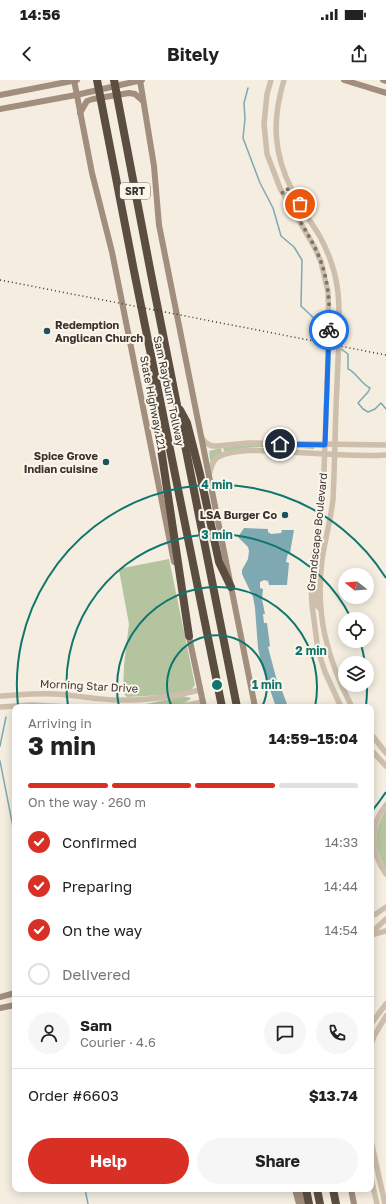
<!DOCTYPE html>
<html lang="en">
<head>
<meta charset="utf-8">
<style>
	body { margin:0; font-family:"Golos Text",sans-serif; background:#f6f6f6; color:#222; height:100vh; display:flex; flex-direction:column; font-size:15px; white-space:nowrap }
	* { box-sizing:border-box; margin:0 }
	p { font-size:13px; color:#767676 }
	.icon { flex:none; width:22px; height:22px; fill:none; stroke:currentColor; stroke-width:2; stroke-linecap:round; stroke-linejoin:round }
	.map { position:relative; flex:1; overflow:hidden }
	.details { position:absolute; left:12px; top:624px; width:362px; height:488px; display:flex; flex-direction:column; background:#fff; border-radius:8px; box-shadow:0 2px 10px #0003 }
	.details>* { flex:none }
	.needle { width:26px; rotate:287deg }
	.tools { position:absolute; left:338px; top:488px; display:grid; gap:8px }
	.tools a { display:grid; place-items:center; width:36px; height:36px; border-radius:50%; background:#fff; box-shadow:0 2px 10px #0003; font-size:20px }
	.pin { position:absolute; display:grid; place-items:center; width:34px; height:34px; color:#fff; margin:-17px; border:2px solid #fff; border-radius:50%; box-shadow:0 1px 4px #0007 }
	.courier { position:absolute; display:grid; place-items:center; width:40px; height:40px; margin:-20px; border:3px solid #1a73e8; border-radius:50%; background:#fff; color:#222; box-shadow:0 1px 5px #0007 }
	.overview em { font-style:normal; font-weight:700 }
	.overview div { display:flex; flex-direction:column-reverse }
	.overview { display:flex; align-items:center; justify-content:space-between; height:68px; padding:0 16px }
	h1 { font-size:26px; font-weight:700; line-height:30px }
	.bar { display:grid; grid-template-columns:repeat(4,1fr); gap:6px 4px; align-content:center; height:48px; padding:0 16px }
	.bar i { height:5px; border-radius:3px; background:#e0e0e0 }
	.bar .active { background:#d93025 }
	.bar p { grid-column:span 4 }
	.line { display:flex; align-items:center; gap:10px; padding:0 16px; border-top:1px solid #e0e0e0 }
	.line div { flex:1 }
	.round { display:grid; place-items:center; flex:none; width:42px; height:42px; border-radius:21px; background:#f6f6f6 }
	ol { padding:0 16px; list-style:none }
	li { display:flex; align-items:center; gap:12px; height:44px }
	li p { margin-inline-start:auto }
	li .icon { padding:4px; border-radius:50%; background:#d93025; color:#fff; stroke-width:4 }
	li:last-child { color:#767676 }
	li i { width:22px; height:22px; border:2px solid #e0e0e0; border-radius:50% }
	.button { display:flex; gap:8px; margin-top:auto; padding:8px 16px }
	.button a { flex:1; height:46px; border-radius:24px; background:#d93025; color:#fff; font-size:16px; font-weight:700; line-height:46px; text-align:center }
	.button a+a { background:#f6f6f6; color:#222 }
	.status { display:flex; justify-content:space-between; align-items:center; height:28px; padding:0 20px; background:#fff; direction:ltr }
	.status svg { height:11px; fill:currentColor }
	header { display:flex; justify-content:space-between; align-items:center; height:52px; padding:0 16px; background:#fff; font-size:18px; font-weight:700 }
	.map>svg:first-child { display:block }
	.green { fill:#b3c49f }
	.water { fill:#7ea9b2 }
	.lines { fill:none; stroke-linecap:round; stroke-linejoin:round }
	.stream { stroke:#7ea9b2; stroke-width:1.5 }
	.tertiary { stroke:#cdbfab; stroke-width:5.5 }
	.secondary { stroke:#a18e7c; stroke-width:6 }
	.motorway { stroke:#5c4d41; stroke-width:8 }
	.rail { stroke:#3b322a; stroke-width:1.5; stroke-dasharray:1 3; stroke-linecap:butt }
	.done { stroke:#7c736a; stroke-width:4; stroke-dasharray:0 7.2 }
	.route { stroke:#1a73e8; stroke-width:5 }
	.ring { fill:none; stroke:#0f766e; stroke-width:2 }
	.poi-dot { fill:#1e525e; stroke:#fbf6ed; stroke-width:1.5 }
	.labels { text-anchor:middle; stroke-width:4; stroke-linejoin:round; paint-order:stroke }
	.shield { fill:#fbf6ed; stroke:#756d64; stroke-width:1 }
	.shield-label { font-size:10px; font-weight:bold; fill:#3b322a }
	.poi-label { font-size:11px; font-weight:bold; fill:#3b322a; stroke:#fbf6ed; text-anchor:end }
	.street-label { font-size:11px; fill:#3b322a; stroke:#fbf6ed }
	.centre { fill:#0f766e; stroke:#fbf6ed; stroke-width:2 }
	.ring-label { font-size:12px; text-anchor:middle; font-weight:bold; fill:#0f766e; stroke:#fbf6ed; stroke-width:4; stroke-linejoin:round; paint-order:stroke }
</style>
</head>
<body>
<div class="status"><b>14:56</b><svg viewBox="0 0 49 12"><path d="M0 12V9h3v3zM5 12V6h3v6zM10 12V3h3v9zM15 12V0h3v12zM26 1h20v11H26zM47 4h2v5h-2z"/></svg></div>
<header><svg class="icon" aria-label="back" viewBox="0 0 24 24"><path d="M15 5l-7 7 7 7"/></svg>Bitely<svg class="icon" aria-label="share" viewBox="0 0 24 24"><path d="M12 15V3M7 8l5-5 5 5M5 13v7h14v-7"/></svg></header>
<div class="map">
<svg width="386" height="1124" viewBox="0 0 386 1124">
	<rect width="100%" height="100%" fill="#f4ede0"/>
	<g class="green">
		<path d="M247 365 314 366V369C284 368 253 364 225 372L223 369 224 368Z"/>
		<path d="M221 368 222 373 211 381 210 380 209 371Z"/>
		<path d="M169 479 195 605 191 610 164 615 127 617 123 613 124 585 129 544 119 490 123 488Z"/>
		<path d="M183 616 191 618C180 631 140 627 124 627L126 624H146Z"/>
		<path d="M386 729V790C374 766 372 753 386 729Z"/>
	</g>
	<path class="water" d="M244 448 268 449V452L271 454 281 453 282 450H294L290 473H288L286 482 289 483 287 505H269L268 501 264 500 260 502V508L263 509 262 519 265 534H263L264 543H267L270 566 268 567 278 605H280L288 627H276L262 587 258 568 255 528 253 517 242 494V490L248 479 249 471 248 467 238 457Z"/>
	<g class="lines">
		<g class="stream">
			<path d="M248 8 244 23 245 39 243 58 260 103 273 128 281 156 294 167 302 180 301 226 318 242 322 257 327 260"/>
			<path d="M341 269 348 274V289C355 291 361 304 370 308L368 312 358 323 363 329 368 332 375 329 381 323 386 329"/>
			<path d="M0 666 6 637"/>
			<path d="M0 681 15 757"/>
			<path d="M85 1109 88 1124"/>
		</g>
		<g class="tertiary">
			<path d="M271 0 267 14 264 44 267 74 280 108 315 168 321 182 328 212 329 248 323 420 313 479 311 502 312 525 318 570 325 592 341 627"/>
			<path d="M284 0C272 40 273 73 292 110 299 126 310 140 319 155 329 173 336 193 338 213 341 243 338 274 337 305 335 342 335 381 333 419 331 439 325 459 322 480 315 534 327 579 352 627"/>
			<path d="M201 357 206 363 212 366H218L248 363 386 365"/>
			<path d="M209 395C211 389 212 380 218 377 236 367 272 371 291 372 323 374 354 377 386 375"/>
			<path d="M312 504 315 511 316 525 321 529"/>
			<path d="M0 616C18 615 37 613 55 614 76 615 97 620 119 620 146 621 174 616 200 610"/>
			<path d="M0 627 32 625 69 627"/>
			<path d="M177 627 203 622"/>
			<path d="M371 654 386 673"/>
			<path d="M371 670 386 686"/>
			<path d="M386 725C368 746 371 773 386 794"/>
			<path d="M371 835 376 834 386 827"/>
			<path d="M371 853 386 839"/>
			<path d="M371 855 386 851"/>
			<path d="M371 944 386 924"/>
			<path d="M371 965 374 956 386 936"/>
			<path d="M371 1061 385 1124"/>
			<path d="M371 1098 377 1124"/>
		</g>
		<g class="secondary">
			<path d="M74 0 92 93 112 172 174 482"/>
			<path d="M140 0 154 86 159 145 255 627"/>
			<path d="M344 0 386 13"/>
			<path d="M383 0 386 1"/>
			<path d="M0 15 77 0"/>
			<path d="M0 29 76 15 142 0"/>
			<path d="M80 33 87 21 93 19 129 13 135 14 143 21"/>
			<path d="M188 552 204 627"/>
			<path d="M0 917 15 913"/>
			<path d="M0 928 15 925"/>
			<path d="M295 1109 299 1124"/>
			<path d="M301 1109 304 1124"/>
			<path d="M351 1109 354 1124"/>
		</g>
		<g class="motorway">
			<path d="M97 0 134 191 222 627"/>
			<path d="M114 0 151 194 237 627"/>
			<path d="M151 302 189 556"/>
			<path d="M180 330 187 343 200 394 219 482 231 507"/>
			<path d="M306 1109 309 1124"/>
			<path d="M317 1109 320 1124"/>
			<path d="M333 1109 336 1124"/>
		</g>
		<path class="rail" d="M0 200 386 275"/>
	</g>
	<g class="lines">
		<path class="done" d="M300 124 290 108 282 112C295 135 312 157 321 182 329 204 330 227 329 250"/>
		<path class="route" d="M280 364 325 365 329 250"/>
	</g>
	<g class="ring">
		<path d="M172 627A50 50 0 1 1 262 627"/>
		<path d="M119 627A100 100 0 1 1 315 627"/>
		<path d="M367 606A150 150 0 0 1 366 626M68 626A150 150 0 0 1 351 538M360 561A150 150 0 0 1 365 583"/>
		<path d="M386 712A200 200 0 0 1 371 732M18 626A200 200 0 0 1 386 498"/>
	</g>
	<g class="poi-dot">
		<circle cx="47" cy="251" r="4"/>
		<circle cx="106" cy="382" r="4"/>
		<circle cx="285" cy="435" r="4"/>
	</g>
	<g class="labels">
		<rect class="shield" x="120" y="103" width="30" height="16" rx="3"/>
		<g class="shield-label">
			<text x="135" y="115">SRT</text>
		</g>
		<g class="poi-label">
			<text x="55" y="249" text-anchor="start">Redemption<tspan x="55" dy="13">Anglican Church</tspan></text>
			<text x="98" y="380">Spice Grove<tspan x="98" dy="13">Indian cuisine</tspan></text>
			<text x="277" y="439">LSA Burger Co</text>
		</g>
		<g class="street-label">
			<text transform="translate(169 311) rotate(78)" y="4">Sam Rayburn Tollway</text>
			<text transform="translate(153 323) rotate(79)" y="4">State Highway 121</text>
			<text transform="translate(317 452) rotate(-84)" y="4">Grandscape Boulevard</text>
			<text transform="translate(89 606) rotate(3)" y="4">Morning Star Drive</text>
		</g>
	</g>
	<circle cx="217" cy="605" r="6" class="centre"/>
	<g class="ring-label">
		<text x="217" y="409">4 min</text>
		<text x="217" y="459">3 min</text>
		<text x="311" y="575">2 min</text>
		<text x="267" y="609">1 min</text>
	</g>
</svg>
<div class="tools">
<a><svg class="needle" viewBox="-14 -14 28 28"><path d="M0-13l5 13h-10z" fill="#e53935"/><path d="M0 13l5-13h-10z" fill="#767676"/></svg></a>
<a><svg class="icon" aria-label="locate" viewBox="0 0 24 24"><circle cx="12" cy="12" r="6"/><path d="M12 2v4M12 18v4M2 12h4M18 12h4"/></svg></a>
<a><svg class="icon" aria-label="layers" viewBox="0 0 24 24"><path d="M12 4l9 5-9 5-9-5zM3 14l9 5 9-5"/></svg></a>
</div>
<div class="pin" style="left:300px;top:124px;background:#ea580c"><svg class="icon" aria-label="bag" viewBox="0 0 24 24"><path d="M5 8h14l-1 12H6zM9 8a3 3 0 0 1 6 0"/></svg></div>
<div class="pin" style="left:280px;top:364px;background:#1f2937"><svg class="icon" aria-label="home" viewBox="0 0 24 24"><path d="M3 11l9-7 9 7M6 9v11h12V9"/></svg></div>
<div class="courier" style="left:329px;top:250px"><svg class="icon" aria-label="bike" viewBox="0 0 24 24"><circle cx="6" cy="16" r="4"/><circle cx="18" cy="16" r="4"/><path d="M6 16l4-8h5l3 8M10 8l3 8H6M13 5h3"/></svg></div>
<section class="details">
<div class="overview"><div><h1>3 min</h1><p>Arriving in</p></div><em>14:59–15:04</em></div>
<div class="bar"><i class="active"></i><i class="active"></i><i class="active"></i><i></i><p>On the way · 260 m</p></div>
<ol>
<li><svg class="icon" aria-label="check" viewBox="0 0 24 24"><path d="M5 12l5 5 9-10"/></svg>Confirmed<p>14:33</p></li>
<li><svg class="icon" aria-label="check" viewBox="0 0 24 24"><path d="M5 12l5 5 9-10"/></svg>Preparing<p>14:44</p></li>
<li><svg class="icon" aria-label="check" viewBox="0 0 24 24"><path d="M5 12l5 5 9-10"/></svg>On the way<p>14:54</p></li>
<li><i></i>Delivered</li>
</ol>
<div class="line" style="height:72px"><a class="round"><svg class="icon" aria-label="person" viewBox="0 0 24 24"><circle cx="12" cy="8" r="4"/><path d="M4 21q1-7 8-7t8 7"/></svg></a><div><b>Sam</b><p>Courier · 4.6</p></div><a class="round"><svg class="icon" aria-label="chat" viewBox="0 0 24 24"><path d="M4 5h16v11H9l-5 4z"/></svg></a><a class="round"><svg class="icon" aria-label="phone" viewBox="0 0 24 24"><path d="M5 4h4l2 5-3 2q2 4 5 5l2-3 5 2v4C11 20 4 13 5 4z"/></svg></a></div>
<div class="line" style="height:52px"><div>Order #6603</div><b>$13.74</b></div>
<div class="button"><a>Help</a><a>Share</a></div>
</section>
</div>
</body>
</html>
